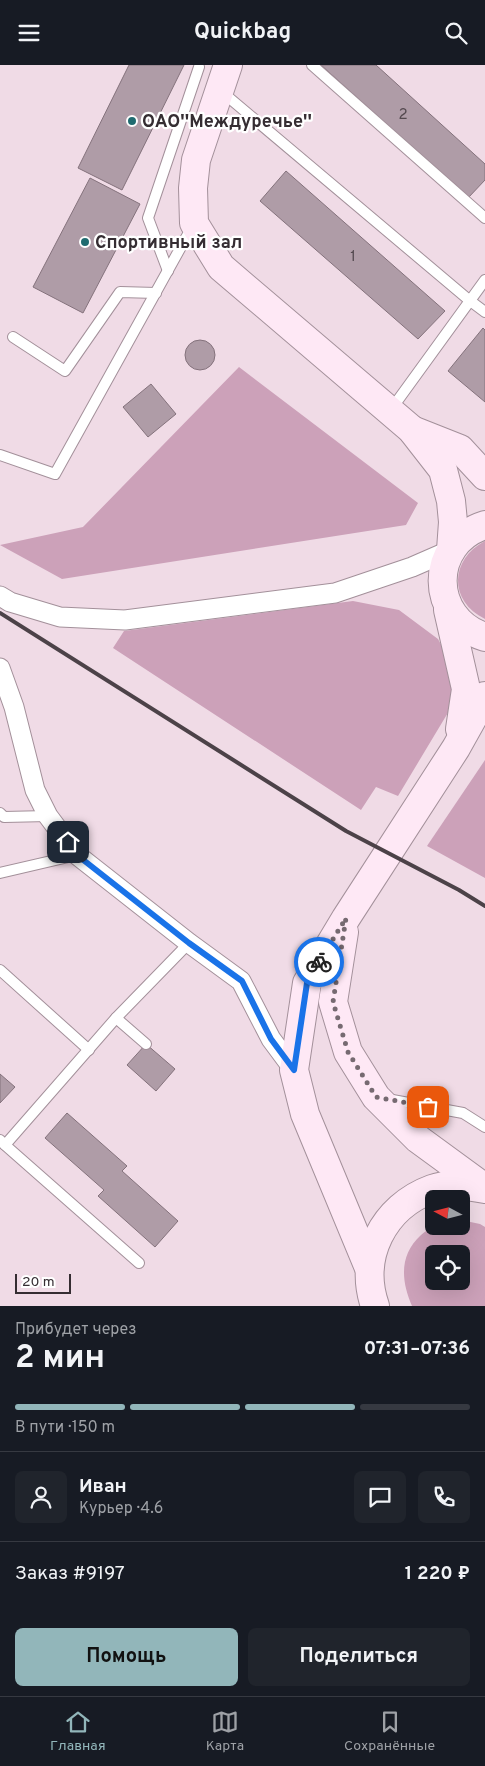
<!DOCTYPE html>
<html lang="ru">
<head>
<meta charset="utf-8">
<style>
	body { margin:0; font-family:Overpass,sans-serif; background:#20242c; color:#f1f3f6; height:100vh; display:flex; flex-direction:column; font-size:19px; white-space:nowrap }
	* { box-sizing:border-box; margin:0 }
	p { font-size:16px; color:#9ea1a6 }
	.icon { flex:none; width:28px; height:28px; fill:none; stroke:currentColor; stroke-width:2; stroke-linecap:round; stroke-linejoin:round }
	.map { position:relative; height:1241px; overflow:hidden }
	.sheet { display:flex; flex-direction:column; background:#171b24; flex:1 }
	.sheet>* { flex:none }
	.needle { width:32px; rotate:277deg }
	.controls { position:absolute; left:425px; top:1125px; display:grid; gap:10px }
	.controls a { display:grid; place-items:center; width:45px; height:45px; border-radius:8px; background:#171b24; box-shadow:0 5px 20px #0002; font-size:25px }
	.scale { position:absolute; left:15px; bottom:12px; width:56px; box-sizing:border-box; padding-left:5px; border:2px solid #352d32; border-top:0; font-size:14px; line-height:18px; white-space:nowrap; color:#352d32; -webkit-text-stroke:4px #fff; paint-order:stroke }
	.pin { position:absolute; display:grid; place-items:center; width:42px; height:42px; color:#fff; margin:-21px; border-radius:10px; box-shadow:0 2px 8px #0006 }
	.courier { position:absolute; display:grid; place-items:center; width:50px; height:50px; margin:-25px; border:4px solid #1a73e8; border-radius:50%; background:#fff; color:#222; box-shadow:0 1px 6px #0007 }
	.overview em { font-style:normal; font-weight:700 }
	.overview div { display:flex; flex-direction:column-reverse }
	.overview { display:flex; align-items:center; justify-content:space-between; height:85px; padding:0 15px }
	h1 { font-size:32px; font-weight:700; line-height:38px }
	.bar { display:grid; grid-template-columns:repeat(4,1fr); gap:8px 5px; align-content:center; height:60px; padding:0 15px }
	.bar i { height:6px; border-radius:4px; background:#363941 }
	.bar .active { background:#92b6ba }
	.bar p { grid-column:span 4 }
	.line { display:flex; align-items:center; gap:12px; padding:0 15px; border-top:1px solid #363941 }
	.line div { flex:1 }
	.round { display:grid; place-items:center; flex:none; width:52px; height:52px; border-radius:8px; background:#20242c }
	.action { display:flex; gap:10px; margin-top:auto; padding:10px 15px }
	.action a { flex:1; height:58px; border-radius:8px; background:#92b6ba; color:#111; font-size:20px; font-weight:700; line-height:58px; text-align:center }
	.action a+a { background:#20242c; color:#f1f3f6 }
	header { display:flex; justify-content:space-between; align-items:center; height:65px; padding:0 15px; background:#171b24; font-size:22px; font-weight:700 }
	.tabs { display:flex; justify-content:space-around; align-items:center; height:70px; border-top:1px solid #363941; background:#171b24; font-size:14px; color:#9ea1a6 }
	.tabs a { display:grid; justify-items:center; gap:2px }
	.tabs .active { color:#92b6ba }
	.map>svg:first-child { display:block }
	.green { fill:#cca1b9; fill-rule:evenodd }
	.building { fill:#af9ca7; stroke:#84727c }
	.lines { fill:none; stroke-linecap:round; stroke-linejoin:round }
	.service-casing { stroke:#a3909a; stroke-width:12 }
	.minor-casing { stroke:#a3909a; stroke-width:21 }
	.secondary-casing { stroke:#a3909a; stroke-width:30 }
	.service { stroke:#fff; stroke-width:10 }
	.minor { stroke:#fff; stroke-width:19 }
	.secondary { stroke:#fee8f5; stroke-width:28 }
	.rail { stroke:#4c4248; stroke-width:4 }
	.done { stroke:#766a71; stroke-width:5; stroke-dasharray:0 9 }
	.route { stroke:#1a73e8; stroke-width:6 }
	.poi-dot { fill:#1f6b70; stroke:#fff; stroke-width:2 }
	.labels { text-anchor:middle; stroke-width:4.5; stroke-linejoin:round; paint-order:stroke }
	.number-label { font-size:15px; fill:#54494f }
	.poi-label { font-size:18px; font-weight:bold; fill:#352d32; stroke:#fff; text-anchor:start }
</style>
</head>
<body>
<header><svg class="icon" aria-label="menu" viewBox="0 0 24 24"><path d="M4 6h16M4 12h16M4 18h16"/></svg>Quickbag<svg class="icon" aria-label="search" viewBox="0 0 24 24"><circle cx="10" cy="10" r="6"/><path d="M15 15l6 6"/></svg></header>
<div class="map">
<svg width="485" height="1241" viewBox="0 0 485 1241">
	<rect width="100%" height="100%" fill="#f0dbe6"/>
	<g class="green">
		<path d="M239 302 418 438 406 460 62 514 0 480 83 462Z"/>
		<path d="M485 476V554C448 536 450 494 485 476Z"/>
		<path d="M353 536 399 545 438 574 454 604 455 636 398 731 376 722 361 745 113 583 124 566Z"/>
		<path d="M485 695V813L427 781Z"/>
		<path d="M461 1155 480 1159 485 1162V1241H412C401 1216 399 1190 421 1170 425 1167 429 1163 434 1161 442 1160 453 1161 461 1161ZM434 1189H461V1216H434Z"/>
	</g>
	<g class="building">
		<path d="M129 0H184L122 125 78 103Z"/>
		<path d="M321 0H376L485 99V115L468 133Z"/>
		<path d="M286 106 445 246 418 274 260 136Z"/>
		<path d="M90 113 140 139 83 248 33 222Z"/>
		<path d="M483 263 485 265V337L448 306Z"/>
		<circle cx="200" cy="290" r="15"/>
		<path d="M151 319 176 349 148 372 123 342Z"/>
		<path d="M146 979 175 1004 156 1026 127 1000Z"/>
		<path d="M0 1009 15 1022 0 1038Z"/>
		<path d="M67 1048 127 1101 122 1106 178 1156 155 1182 98 1131 104 1125 45 1073Z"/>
	</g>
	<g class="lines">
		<defs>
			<g id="service">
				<path d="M312 0 485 153"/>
				<path d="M221 26 469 235 485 247"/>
				<path d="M168 206 148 153 199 2"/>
				<path d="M13 272 65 306 120 227 156 228"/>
				<path d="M390 346 485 215"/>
				<path d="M0 390 55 409 192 162"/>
				<path d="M0 748 4 752 48 751"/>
				<path d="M0 808 77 790"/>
				<path d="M0 905 89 985"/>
				<path d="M116 953 146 979"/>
				<path d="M387 1034 463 1048 485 1062"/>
				<path d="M0 1075 5 1080 116 953 189 878"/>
				<path d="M5 1080 139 1198"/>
			</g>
			<g id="minor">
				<path d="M0 531 10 537 60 552 125 555 335 528 412 502 451 485"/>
				<path d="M0 603 14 642 35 725 48 751 77 790 189 878 241 916 271 974 294 1005"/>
			</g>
			<g id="secondary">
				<path d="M228 0 196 95 193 123 194 158 221 202 411 364 443 405 451 436 453 457 451 485"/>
				<path d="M412 365 460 384 485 411"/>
				<path d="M485 460C428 478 429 554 485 572"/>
				<path d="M448 545 466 624 460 664"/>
				<path d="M344 867 333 937 348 987 376 1032 418 1074 485 1123"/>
				<path d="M369 1203 305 1049 294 1005 307 918 346 853 456 683 485 631"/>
				<path d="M375 1241C358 1192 383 1142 432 1124 449 1118 468 1121 485 1124"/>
			</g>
		</defs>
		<use href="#service" class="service-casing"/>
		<use href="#minor" class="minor-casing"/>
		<use href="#secondary" class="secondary-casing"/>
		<use href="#service" class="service"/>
		<use href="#minor" class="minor"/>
		<use href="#secondary" class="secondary"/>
		<path class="rail" d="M0 548 346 766 459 825 485 841"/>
	</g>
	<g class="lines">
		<path class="done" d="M319 897 346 853 333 937 348 987 376 1032 428 1042"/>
		<path class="route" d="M68 777 77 790 189 878 242 916 271 974 294 1005 307 918 319 897"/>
	</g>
	<g class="poi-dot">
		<circle cx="132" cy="56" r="5"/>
		<circle cx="85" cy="177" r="5"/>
	</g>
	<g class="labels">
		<g class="number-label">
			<text x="403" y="54">2</text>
			<text x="353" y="196">1</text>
		</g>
		<g class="poi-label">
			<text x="142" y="62">ОАО''Междуречье''</text>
			<text x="95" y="183">Спортивный зал</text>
		</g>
	</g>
</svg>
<div class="controls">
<a><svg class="needle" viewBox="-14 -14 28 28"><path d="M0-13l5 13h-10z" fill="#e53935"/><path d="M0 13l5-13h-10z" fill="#9ea1a6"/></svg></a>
<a><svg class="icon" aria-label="locate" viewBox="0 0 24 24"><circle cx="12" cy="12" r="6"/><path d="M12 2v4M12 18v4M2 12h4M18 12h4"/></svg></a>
</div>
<div class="scale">20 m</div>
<div class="pin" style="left:428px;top:1042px;background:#ea580c"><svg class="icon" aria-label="bag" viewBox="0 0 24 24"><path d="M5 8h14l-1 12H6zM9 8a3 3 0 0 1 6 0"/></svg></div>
<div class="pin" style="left:68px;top:777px;background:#1f2937"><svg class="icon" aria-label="home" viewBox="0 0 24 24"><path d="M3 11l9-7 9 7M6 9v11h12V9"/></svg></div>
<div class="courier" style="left:319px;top:897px"><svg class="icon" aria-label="bike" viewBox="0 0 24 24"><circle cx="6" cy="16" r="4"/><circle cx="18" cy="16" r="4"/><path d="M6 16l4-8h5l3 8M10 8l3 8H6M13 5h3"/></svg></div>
</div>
<section class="sheet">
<div class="overview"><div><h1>2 мин</h1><p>Прибудет через</p></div><em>07:31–07:36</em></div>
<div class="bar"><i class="active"></i><i class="active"></i><i class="active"></i><i></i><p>В пути · 150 m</p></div>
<div class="line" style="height:90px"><a class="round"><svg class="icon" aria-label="person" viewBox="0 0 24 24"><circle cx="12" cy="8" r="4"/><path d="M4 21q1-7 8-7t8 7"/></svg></a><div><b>Иван</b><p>Курьер · 4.6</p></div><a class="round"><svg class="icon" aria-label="chat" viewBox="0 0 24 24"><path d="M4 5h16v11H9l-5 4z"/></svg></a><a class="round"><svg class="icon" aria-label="phone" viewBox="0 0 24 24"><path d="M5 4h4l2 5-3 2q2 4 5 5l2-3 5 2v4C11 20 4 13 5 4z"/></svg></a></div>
<div class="line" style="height:65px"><div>Заказ #9197</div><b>1 220 ₽</b></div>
<div class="action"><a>Помощь</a><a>Поделиться</a></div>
</section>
<nav class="tabs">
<a class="active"><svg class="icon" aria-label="home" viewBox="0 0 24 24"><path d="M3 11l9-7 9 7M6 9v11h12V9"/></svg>Главная</a>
<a><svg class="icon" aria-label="map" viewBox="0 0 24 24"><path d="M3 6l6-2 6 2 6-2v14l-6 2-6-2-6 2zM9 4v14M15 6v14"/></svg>Карта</a>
<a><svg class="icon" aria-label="saved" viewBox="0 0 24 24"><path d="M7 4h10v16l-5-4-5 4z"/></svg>Сохранённые</a>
</nav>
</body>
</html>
